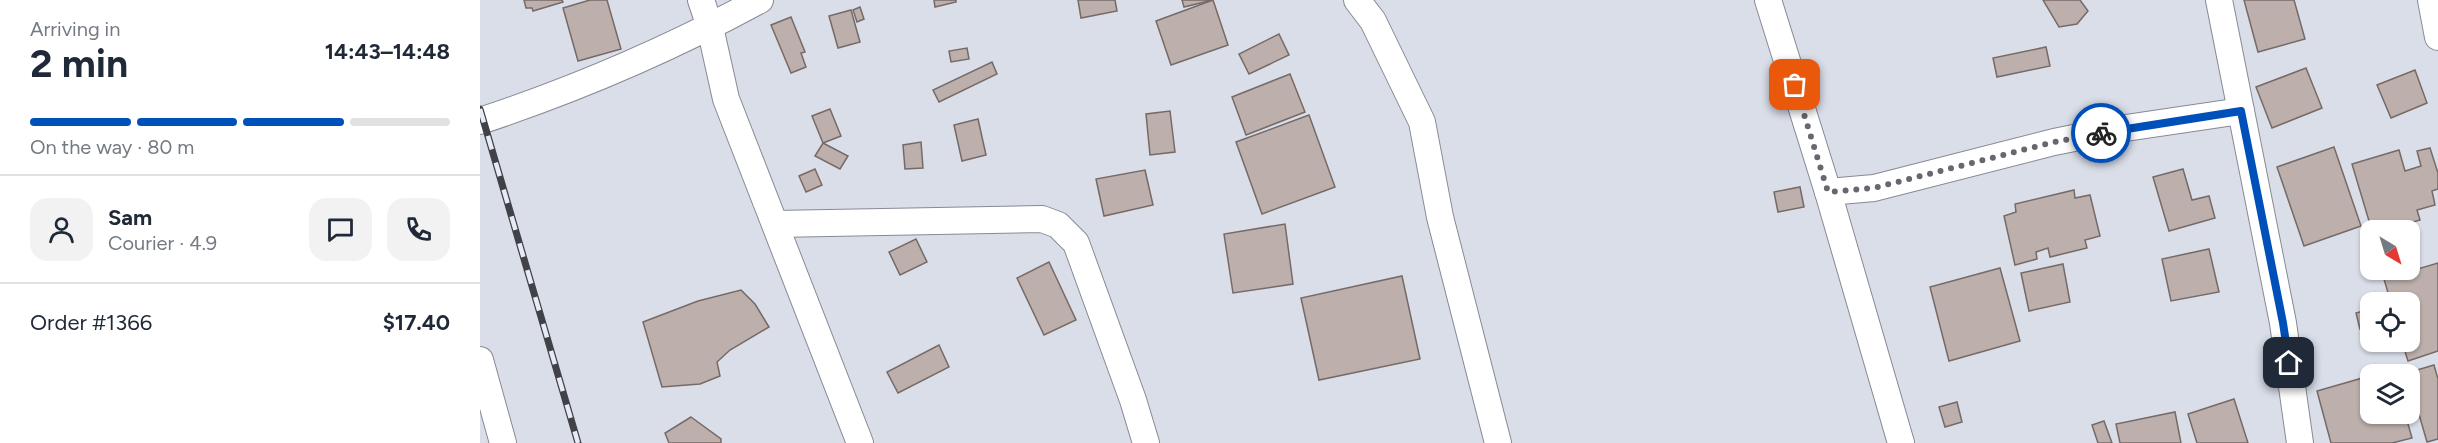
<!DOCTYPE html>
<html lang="en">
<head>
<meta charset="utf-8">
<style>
	body { margin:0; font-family:Figtree,sans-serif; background:#f2f2f3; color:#1f2937; height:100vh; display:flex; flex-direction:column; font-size:22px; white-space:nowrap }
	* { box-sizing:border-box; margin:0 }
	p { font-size:20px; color:#747a83 }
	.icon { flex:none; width:33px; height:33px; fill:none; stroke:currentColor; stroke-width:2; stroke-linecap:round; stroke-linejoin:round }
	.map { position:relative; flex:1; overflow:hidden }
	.details { display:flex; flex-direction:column; background:#fff; width:480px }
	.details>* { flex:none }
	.needle { width:39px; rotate:142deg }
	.fabs { position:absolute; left:1880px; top:220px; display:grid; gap:12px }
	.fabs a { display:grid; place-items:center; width:60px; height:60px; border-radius:12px; background:#fff; box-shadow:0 2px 4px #0004; font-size:30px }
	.pin { position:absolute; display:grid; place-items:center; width:51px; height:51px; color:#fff; margin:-26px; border-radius:12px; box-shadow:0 3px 9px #0006 }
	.courier { position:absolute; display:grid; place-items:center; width:60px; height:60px; margin:-30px; border:4px solid #0050ba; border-radius:50%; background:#fff; color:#222; box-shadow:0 2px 8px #0007 }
	.headline em { font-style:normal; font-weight:700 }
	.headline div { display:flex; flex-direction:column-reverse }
	.headline { display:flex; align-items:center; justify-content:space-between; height:102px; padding:0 30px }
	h1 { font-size:39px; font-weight:700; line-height:45px }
	.bar { display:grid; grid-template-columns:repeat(4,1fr); gap:9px 6px; align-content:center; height:72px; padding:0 30px }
	.bar i { height:8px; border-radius:4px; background:#e0e1e3 }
	.bar .active { background:#0050ba }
	.bar p { grid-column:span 4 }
	.line { display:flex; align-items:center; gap:15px; padding:0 30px; border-top:2px solid #e0e1e3 }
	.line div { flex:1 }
	.round { display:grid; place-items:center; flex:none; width:63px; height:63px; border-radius:18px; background:#f2f2f3 }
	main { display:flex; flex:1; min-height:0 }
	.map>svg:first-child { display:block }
	.building { fill:#bcafac; stroke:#766a67; stroke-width:1.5 }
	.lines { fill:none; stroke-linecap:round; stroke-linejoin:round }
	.street-casing { stroke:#878a94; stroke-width:28 }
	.street { stroke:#fff; stroke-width:26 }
	.rail-casing { stroke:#404247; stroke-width:7 }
	.rail { stroke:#e7ebf6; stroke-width:4.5; stroke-dasharray:14; stroke-linecap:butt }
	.done { stroke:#66686f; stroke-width:6; stroke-dasharray:0 10.8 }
	.route { stroke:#0050ba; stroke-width:8 }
</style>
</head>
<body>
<main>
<section class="details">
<div class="headline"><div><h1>2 min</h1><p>Arriving in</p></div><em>14:43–14:48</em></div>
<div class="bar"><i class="active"></i><i class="active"></i><i class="active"></i><i></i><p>On the way · 80 m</p></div>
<div class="line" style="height:108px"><a class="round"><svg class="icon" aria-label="person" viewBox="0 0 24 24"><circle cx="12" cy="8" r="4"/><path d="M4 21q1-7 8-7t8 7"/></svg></a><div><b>Sam</b><p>Courier · 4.9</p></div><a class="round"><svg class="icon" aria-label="chat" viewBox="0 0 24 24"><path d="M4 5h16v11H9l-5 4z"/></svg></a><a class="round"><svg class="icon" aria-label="phone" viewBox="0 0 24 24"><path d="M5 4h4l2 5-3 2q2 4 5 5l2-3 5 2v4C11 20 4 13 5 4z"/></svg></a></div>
<div class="line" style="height:78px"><div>Order #1366</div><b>$17.40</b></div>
</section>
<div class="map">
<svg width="1958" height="443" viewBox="0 0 1958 443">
	<rect width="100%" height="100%" fill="#dadee9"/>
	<g class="building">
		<path d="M44 0H82L83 2 53 11 52 8H46Z"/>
		<path d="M110 0H127L141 49 98 61 83 8Z"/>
		<path d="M454 0H476V2L455 7Z"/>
		<path d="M598 0H635L637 11 601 18Z"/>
		<path d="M702 0H733L704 7Z"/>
		<path d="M733 0 748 45 691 65 676 21Z"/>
		<path d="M1563 0H1600L1608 11 1597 24 1579 27Z"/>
		<path d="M1764 0H1814L1825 39 1778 52Z"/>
		<path d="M380 7 384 19 377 22 373 10Z"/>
		<path d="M371 10 380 42 358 48 349 16Z"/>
		<path d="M311 17 325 52 321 53 326 67 311 73 291 25Z"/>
		<path d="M799 34 809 55 769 74 759 54Z"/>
		<path d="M1566 47 1570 66 1517 77 1513 58Z"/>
		<path d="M487 48 489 59 471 62 469 51Z"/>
		<path d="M512 62 517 74 459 102 453 90Z"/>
		<path d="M1826 68 1842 108 1792 128 1776 87Z"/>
		<path d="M1935 70 1947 103 1911 118 1897 85Z"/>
		<path d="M810 74 825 112 766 135 752 97Z"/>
		<path d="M350 109 361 136 343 143 332 116Z"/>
		<path d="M690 111 695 152 670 155 666 114Z"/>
		<path d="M829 115 855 187 782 214 756 142Z"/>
		<path d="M498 119 506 155 482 161 474 125Z"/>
		<path d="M441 142 443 168 425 169 423 145Z"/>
		<path d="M343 143 368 156 360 169 335 156Z"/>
		<path d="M1854 147 1881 226 1824 246 1797 167Z"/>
		<path d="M1950 148 1958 173V189L1952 191 1955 205 1937 210 1940 220 1902 231H1892L1872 164 1919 150 1925 171 1941 166 1937 151Z"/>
		<path d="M335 169 342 185 326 192 319 176Z"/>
		<path d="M1703 169 1712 200 1729 196 1735 218 1689 231 1673 177Z"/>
		<path d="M665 170 673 205 624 216 616 179Z"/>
		<path d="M1320 187 1324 207 1298 212 1294 192Z"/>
		<path d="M1594 190 1595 198 1610 195 1620 236 1605 240 1607 248 1570 257 1568 248 1556 252 1557 259 1535 265 1524 216 1536 212 1535 204Z"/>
		<path d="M805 224 813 284 753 293 744 234Z"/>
		<path d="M436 239 447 262 420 275 409 252Z"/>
		<path d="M1729 249 1739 292 1691 301 1682 259Z"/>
		<path d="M569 262 596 320 564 335 537 278Z"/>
		<path d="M1958 263V351L1928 361 1922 342H1929V303H1911L1904 279Z"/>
		<path d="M1583 264 1590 302 1549 311 1541 273Z"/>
		<path d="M1520 268 1540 341 1469 361 1450 287Z"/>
		<path d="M922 276 940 359 839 380 821 298Z"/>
		<path d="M261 290 275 304 289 327 250 350 237 362 240 376 220 384 182 387 163 322 218 301Z"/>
		<path d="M1890 309V327L1880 329 1876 313Z"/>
		<path d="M459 345 469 367 418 393 407 372Z"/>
		<path d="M1954 365 1958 379V439L1947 442 1927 373Z"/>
		<path d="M1886 377 1890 384V414H1929V395L1934 414 1926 417 1932 438 1912 443H1851L1837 391Z"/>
		<path d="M1754 399 1768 443H1717L1708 414Z"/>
		<path d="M1477 402 1482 422 1465 427 1459 407Z"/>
		<path d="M1695 412 1701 443H1640L1636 424Z"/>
		<path d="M211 417 241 439V443H189L185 433Z"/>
		<path d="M1624 421 1632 443H1618L1612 425Z"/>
	</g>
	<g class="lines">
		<defs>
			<g id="street">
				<path d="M221 0 230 27 246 99 380 443"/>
				<path d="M877 0 893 21 942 122 960 217 1018 443"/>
				<path d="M1288 0 1348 192 1421 443"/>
				<path d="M1739 0 1803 323 1820 443"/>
				<path d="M1951 0 1958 37"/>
				<path d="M0 121C97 89 190 49 280 0"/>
				<path d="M1348 192 1394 188 1574 142 1639 129 1761 111"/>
				<path d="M295 224 562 219 578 225 596 243 653 400 666 443"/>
				<path d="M0 360 23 443"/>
			</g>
		</defs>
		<use href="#street" class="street-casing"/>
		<use href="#street" class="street"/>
		<defs>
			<path id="rail" d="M0 109 98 443"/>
		</defs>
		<use href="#rail" class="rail-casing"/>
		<use href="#rail" class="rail"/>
	</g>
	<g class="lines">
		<path class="done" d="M1315 85 1348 192 1394 188 1574 142 1621 133"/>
		<path class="route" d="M1621 133 1761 111 1803 323 1809 363"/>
	</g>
</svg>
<div class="fabs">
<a><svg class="needle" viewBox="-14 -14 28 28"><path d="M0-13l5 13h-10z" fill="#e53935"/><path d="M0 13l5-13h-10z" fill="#747a83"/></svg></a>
<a><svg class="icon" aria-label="locate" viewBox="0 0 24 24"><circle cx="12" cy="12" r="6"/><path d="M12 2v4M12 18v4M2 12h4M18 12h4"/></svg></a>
<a><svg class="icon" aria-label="layers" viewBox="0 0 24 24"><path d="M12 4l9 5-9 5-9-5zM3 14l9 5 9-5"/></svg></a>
</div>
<div class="pin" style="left:1315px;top:85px;background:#ea580c"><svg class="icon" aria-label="bag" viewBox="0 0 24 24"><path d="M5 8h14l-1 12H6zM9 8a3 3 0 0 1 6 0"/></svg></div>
<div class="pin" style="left:1809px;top:363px;background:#1f2937"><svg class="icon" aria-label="home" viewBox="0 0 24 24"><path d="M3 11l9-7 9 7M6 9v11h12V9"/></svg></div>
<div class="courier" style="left:1621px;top:133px"><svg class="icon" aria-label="bike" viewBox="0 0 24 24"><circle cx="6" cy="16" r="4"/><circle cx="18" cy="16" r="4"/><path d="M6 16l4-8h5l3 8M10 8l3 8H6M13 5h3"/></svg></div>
</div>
</main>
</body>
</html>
